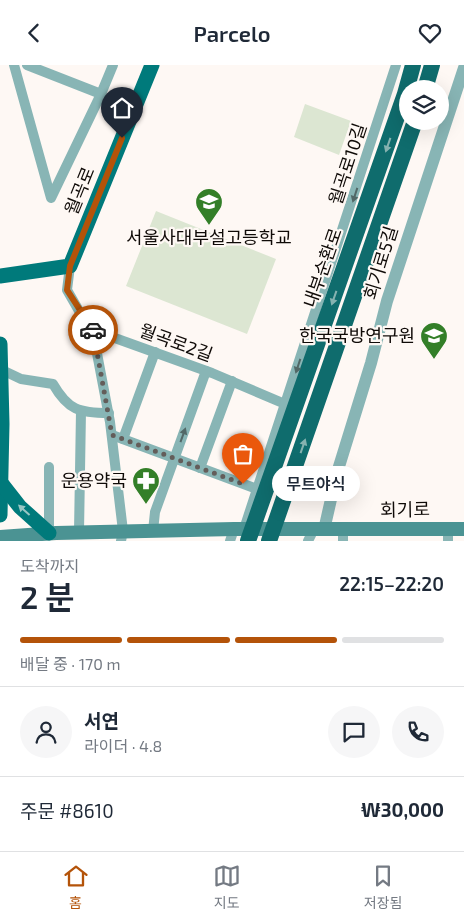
<!DOCTYPE html>
<html lang="ko">
<head>
<meta charset="utf-8">
<style>
	body { margin:0; font-family:"Exo 2","Noto Sans KR",sans-serif; background:#f6f6f7; color:#1f2937; height:100vh; display:flex; flex-direction:column; font-size:19px; white-space:nowrap }
	* { box-sizing:border-box; margin:0 }
	p { font-size:16px; color:#747a83 }
	.icon { flex:none; width:28px; height:28px; fill:none; stroke:currentColor; stroke-width:2; stroke-linecap:round; stroke-linejoin:round }
	.map { position:relative; height:476px; overflow:hidden }
	.side { display:flex; flex-direction:column; background:#fff; flex:1 }
	.side>* { flex:none }
	.fabs { position:absolute; left:399px; top:15px; display:grid; gap:10px }
	.fabs a { display:grid; place-items:center; width:50px; height:50px; border-radius:50%; background:#fff; box-shadow:0 5px 20px #0002; font-size:25px }
	.pin { position:absolute; display:grid; place-items:center; width:42px; height:42px; color:#fff; margin:-51px -21px; border-radius:50% 50% 50% 0; rotate:-45deg; box-shadow:0 0 5px #0007 }
	.pin .icon { rotate:45deg }
	.courier { position:absolute; display:grid; place-items:center; width:50px; height:50px; margin:-25px; border:4px solid #b45309; border-radius:50%; background:#fff; color:#222; box-shadow:0 1px 6px #0007 }
	.bubble { position:absolute; height:35px; border-radius:18px; background:#fff; box-shadow:0 5px 20px #0002; font-size:16px; font-weight:600; line-height:35px; text-align:center }
	.overview em { font-style:normal; font-weight:600 }
	.overview div { display:flex; flex-direction:column-reverse }
	.overview { display:flex; align-items:center; justify-content:space-between; height:85px; padding:0 20px }
	h1 { font-size:32px; font-weight:600; line-height:38px }
	.bar { display:grid; grid-template-columns:repeat(4,1fr); gap:8px 5px; align-content:center; height:60px; padding:0 20px }
	.bar i { height:6px; border-radius:4px; background:#e0e1e3 }
	.bar .current { background:#b45309 }
	.bar p { grid-column:span 4 }
	.line { display:flex; align-items:center; gap:12px; padding:0 20px; border-top:1px solid #e0e1e3 }
	.line div { flex:1 }
	.round { display:grid; place-items:center; flex:none; width:52px; height:52px; border-radius:26px; background:#f6f6f7 }
	header { display:flex; justify-content:space-between; align-items:center; height:65px; padding:0 20px; background:#fff; font-size:22px; font-weight:600 }
	.tabs { display:flex; justify-content:space-around; align-items:center; height:70px; border-top:1px solid #e0e1e3; background:#fff; font-size:14px; color:#747a83 }
	.tabs a { display:grid; justify-items:center; gap:2px }
	.tabs .current { color:#b45309 }
	.map>svg:first-child { display:block }
	.green { fill:#dce6d2 }
	.pier { fill:#fef8f4 }
	.lines { fill:none; stroke-linecap:round; stroke-linejoin:round }
	.minor { stroke:#88b5b5; stroke-width:10 }
	.tertiary { stroke:#88b5b5; stroke-width:12 }
	.secondary { stroke:#4b9393; stroke-width:14 }
	.primary { stroke:#007a7b; stroke-width:15 }
	.trunk { stroke:#0f6c6d; stroke-width:16 }
	.trunk-bridge { stroke:#0f6c6d; stroke-width:16 }
	.oneway { fill:#86b2b0 }
	.oneway2 { fill:#526867 }
	.oneway3 { fill:#98c6c4 }
	.done { stroke:#635d5a; stroke-width:5; stroke-dasharray:0 9 }
	.route { stroke:#b45309; stroke-width:6 }
	.labels { text-anchor:middle; stroke-width:4.5; stroke-linejoin:round; paint-order:stroke }
	.street-label { font-size:18px; fill:#0f0a07; stroke:#fef8f4 }
	.poi-label { font-size:18px; fill:#0f0a07; stroke:#fef8f4; text-anchor:end }
</style>
</head>
<body>
<header><svg class="icon" aria-label="back" viewBox="0 0 24 24"><path d="M15 5l-7 7 7 7"/></svg>Parcelo<svg class="icon" aria-label="heart" viewBox="0 0 24 24"><path d="M12 20l-8-8c-3-5 5-10 8-4 3-6 11-1 8 4z"/></svg></header>
<div class="map">
<svg width="464" height="476" viewBox="0 0 464 476">
	<rect width="100%" height="100%" fill="#fef8f4"/>
	<g class="green">
		<path d="M305 39 351 56 339 90 294 72Z"/>
		<path d="M156 146 276 194 247 269 126 221Z"/>
	</g>
	<path class="pier" d="M408 34V56L271 476H257Z"/>
	<g class="lines">
		<g class="minor">
			<path d="M14 0 51 133 101 29 113 0"/>
			<path d="M27 0 101 29"/>
			<path d="M70 201 67 225 86 258 101 268 212 308 285 339"/>
			<path d="M92 262 110 357 123 466 121 476"/>
			<path d="M2 305 21 314 53 319C68 345 79 348 109 348"/>
			<path d="M112 370 257 424"/>
			<path d="M123 374 155 287"/>
			<path d="M200 403 232 316"/>
			<path d="M244 464 396 0"/>
			<path d="M448 464V476"/>
			<path d="M153 466 155 447 206 306"/>
			<path d="M79 467 81 346"/>
			<path d="M49 468V402"/>
			<path d="M230 476 234 464"/>
			<path d="M308 476 314 464"/>
			<path d="M343 476V465"/>
		</g>
		<path class="tertiary" d="M324 465 337 408 371 298 387 236 464 3"/>
		<path class="secondary" d="M0 472 56 468 234 464H464"/>
		<g class="primary">
			<path d="M0 211 70 201 152 0"/>
			<path d="M0 279 2 359 0 450"/>
			<path d="M2 419 20 442 49 468"/>
		</g>
		<path class="trunk" d="M425 24 432 0"/>
		<g class="trunk-bridge">
			<path d="M248 476 405 29 413 0"/>
			<path d="M269 476 415 56"/>
		</g>
	</g>
	<defs><path id="oneway-solid" d="M-6-.8H1V-3.2L6.5 0L1 3.2V.8H-6Z" transform="scale(1.25)"/></defs>
	<g class="oneway">
		<use href="#oneway-solid" transform="translate(388 80) rotate(109)"/>
		<use href="#oneway-solid" transform="translate(334 233) rotate(109)"/>
		<use href="#oneway-solid" transform="translate(303 381) rotate(-71)"/>
	</g>
	<g class="oneway2">
		<use href="#oneway-solid" transform="translate(355 130) rotate(108)"/>
		<use href="#oneway-solid" transform="translate(298 301) rotate(108)"/>
		<use href="#oneway-solid" transform="translate(183 370) rotate(-70)"/>
	</g>
	<use class="oneway3" href="#oneway-solid" transform="translate(24 445) rotate(-138)"/>
	<g class="lines">
		<path class="done" d="M93 265 112 370 243 419"/>
		<path class="route" d="M93 265 67 225 70 201 122 73"/>
	</g>
	<defs>
		<symbol id="school-pin" viewBox="-11 -11 22 30"><path d="M0 17L-7.5 6A9.5 9.5 0 1 1 7.5 6Z" fill="#337f28" stroke="#fef8f4"/><path d="M0-5L7-2L0 1L-7-2ZM-4 1L0 2.5L4 1V4Q0 6-4 4Z" fill="#fff"/></symbol>
		<symbol id="university-pin" viewBox="-11 -11 22 30"><path d="M0 17L-7.5 6A9.5 9.5 0 1 1 7.5 6Z" fill="#337f28" stroke="#fef8f4"/><path d="M0-5L7-2L0 1L-7-2ZM-4 1L0 2.5L4 1V4Q0 6-4 4Z" fill="#fff"/></symbol>
		<symbol id="pharmacy-pin" viewBox="-11 -11 22 30"><path d="M0 17L-7.5 6A9.5 9.5 0 1 1 7.5 6Z" fill="#337f28" stroke="#fef8f4"/><path d="M-2-6h4v4h4v4h-4v4h-4v-4h-4v-4h4Z" fill="#fff"/></symbol>
	</defs>
	<g fill-rule="evenodd">
		<use href="#school-pin" x="193" y="121" width="32" height="43"/>
		<use href="#university-pin" x="418" y="255" width="32" height="43"/>
		<use href="#pharmacy-pin" x="130" y="400" width="32" height="43"/>
	</g>
	<g class="labels">
		<g class="street-label">
			<text transform="translate(348 99) rotate(-72)" y="6">월곡로10길</text>
			<text transform="translate(80 126) rotate(-68)" y="6">월곡로</text>
			<text transform="translate(381 198) rotate(-73)" y="6">회기로5길</text>
			<text transform="translate(323 203) rotate(-71)" y="6">내부순환로</text>
			<text transform="translate(176 278) rotate(20)" y="6">월곡로2길</text>
			<text transform="translate(405 445) rotate(-1)" y="6">회기로</text>
		</g>
		<g class="poi-label">
			<text x="209" y="179" text-anchor="middle">서울사대부설고등학교</text>
			<text x="415" y="277">한국국방연구원</text>
			<text x="127" y="422">운용약국</text>
		</g>
	</g>
</svg>
<div class="fabs">
<a><svg class="icon" aria-label="layers" viewBox="0 0 24 24"><path d="M12 4l9 5-9 5-9-5zM3 14l9 5 9-5"/></svg></a>
</div>
<div class="pin" style="left:243px;top:419px;background:#ea580c"><svg class="icon" aria-label="bag" viewBox="0 0 24 24"><path d="M5 8h14l-1 12H6zM9 8a3 3 0 0 1 6 0"/></svg></div>
<div class="pin" style="left:122px;top:73px;background:#1f2937"><svg class="icon" aria-label="home" viewBox="0 0 24 24"><path d="M3 11l9-7 9 7M6 9v11h12V9"/></svg></div>
<div class="courier" style="left:93px;top:265px"><svg class="icon" aria-label="car" viewBox="0 0 24 24"><path d="M5 17H2v-5l4-1 3-4h7l3 4 3 1v5h-3M9 17h6M6 11h13"/><circle cx="7" cy="17" r="2"/><circle cx="17" cy="17" r="2"/></svg></div>
<div class="bubble" style="left:272px;top:401px;width:88px">무트야식</div>
</div>
<section class="side">
<div class="overview"><div><h1>2 분</h1><p>도착까지</p></div><em>22:15–22:20</em></div>
<div class="bar"><i class="current"></i><i class="current"></i><i class="current"></i><i></i><p>배달 중 · 170 m</p></div>
<div class="line" style="height:90px"><a class="round"><svg class="icon" aria-label="person" viewBox="0 0 24 24"><circle cx="12" cy="8" r="4"/><path d="M4 21q1-7 8-7t8 7"/></svg></a><div><b>서연</b><p>라이더 · 4.8</p></div><a class="round"><svg class="icon" aria-label="chat" viewBox="0 0 24 24"><path d="M4 5h16v11H9l-5 4z"/></svg></a><a class="round"><svg class="icon" aria-label="phone" viewBox="0 0 24 24"><path d="M5 4h4l2 5-3 2q2 4 5 5l2-3 5 2v4C11 20 4 13 5 4z"/></svg></a></div>
<div class="line" style="height:65px"><div>주문 #8610</div><b>₩30,000</b></div>
</section>
<nav class="tabs">
<a class="current"><svg class="icon" aria-label="home" viewBox="0 0 24 24"><path d="M3 11l9-7 9 7M6 9v11h12V9"/></svg>홈</a>
<a><svg class="icon" aria-label="map" viewBox="0 0 24 24"><path d="M3 6l6-2 6 2 6-2v14l-6 2-6-2-6 2zM9 4v14M15 6v14"/></svg>지도</a>
<a><svg class="icon" aria-label="saved" viewBox="0 0 24 24"><path d="M7 4h10v16l-5-4-5 4z"/></svg>저장됨</a>
</nav>
</body>
</html>
